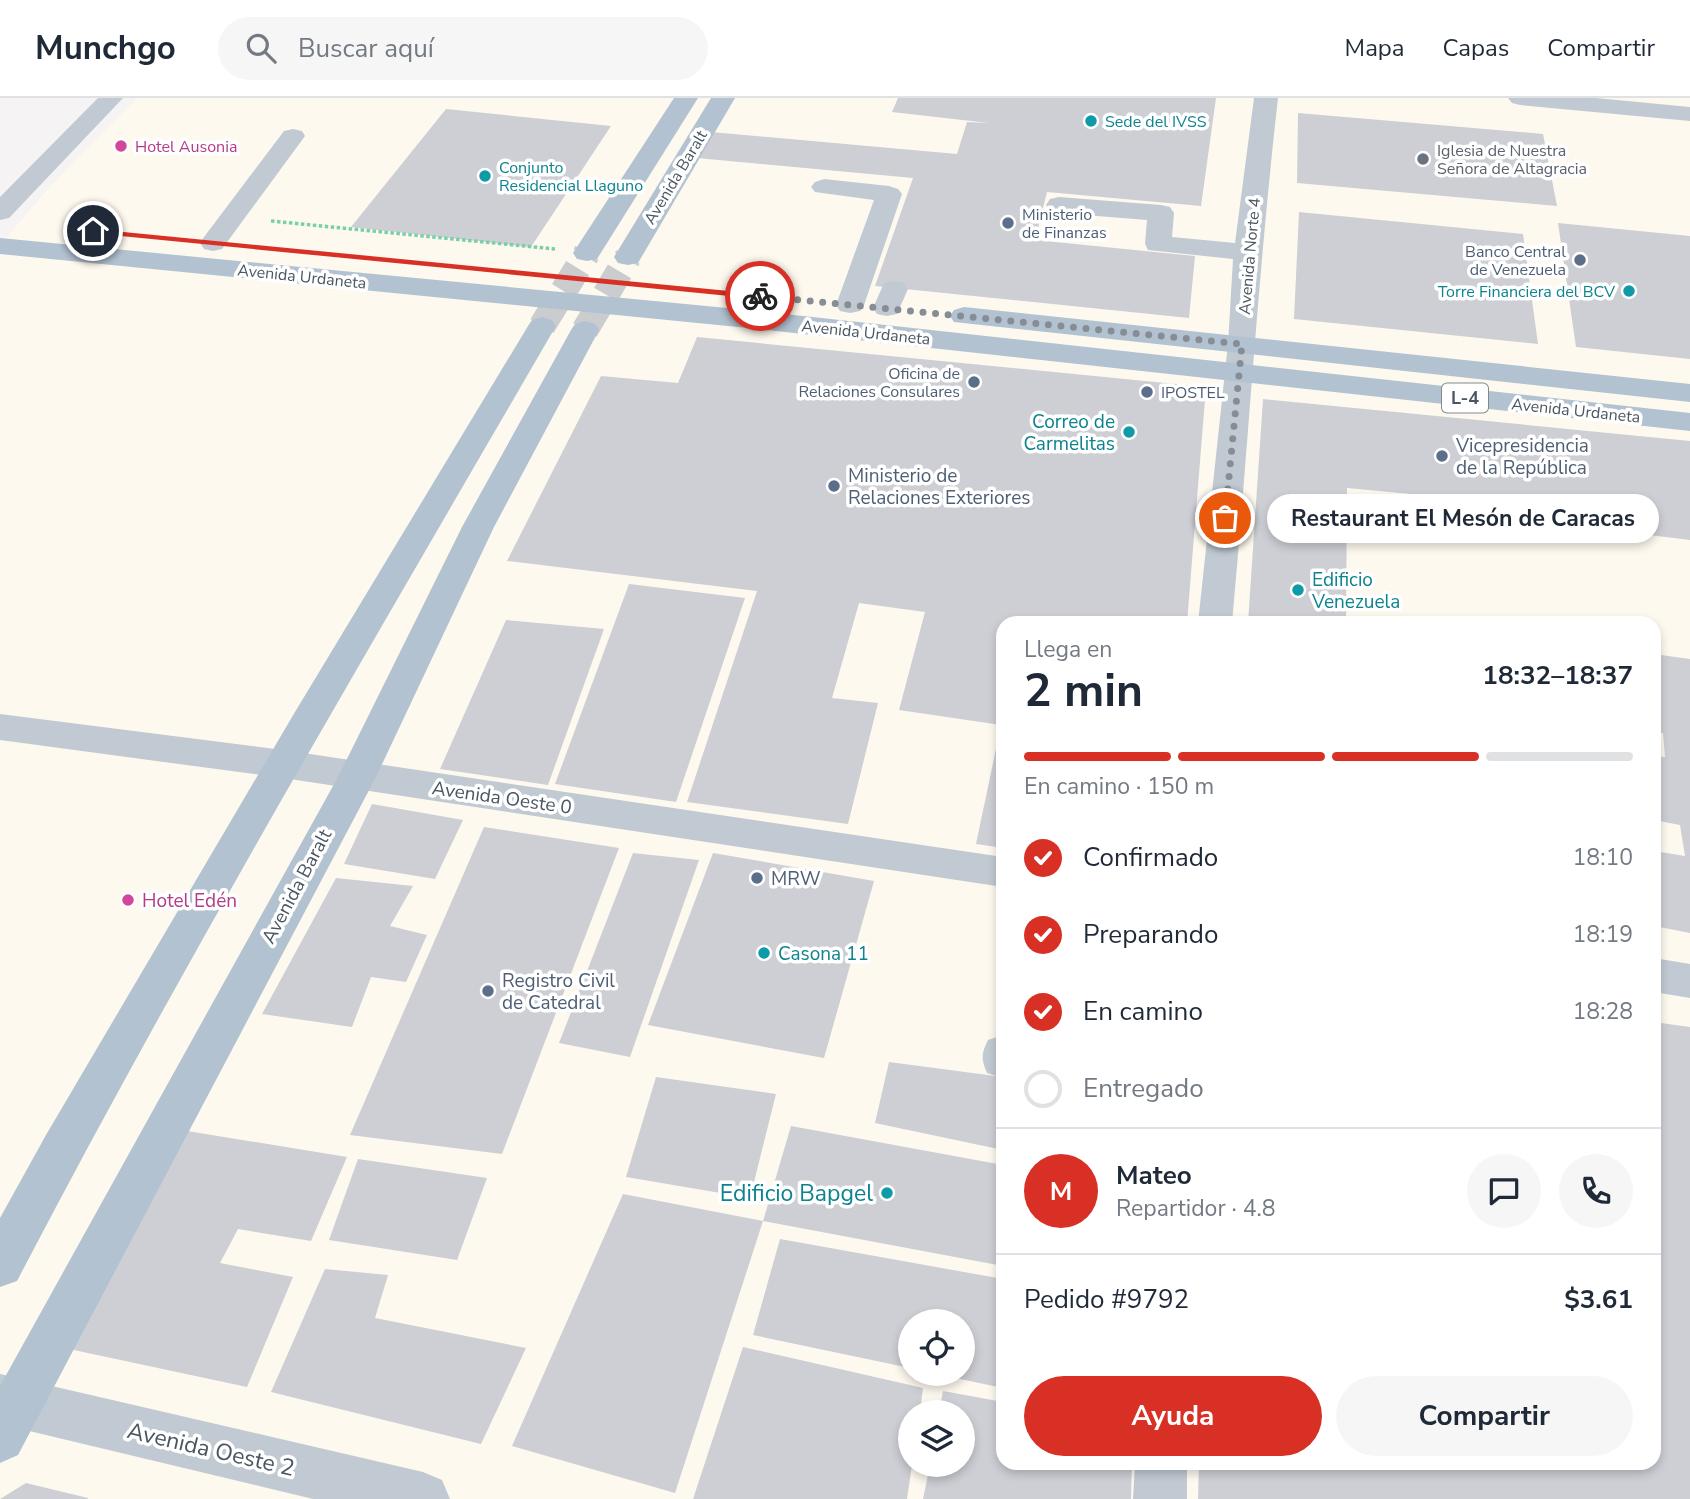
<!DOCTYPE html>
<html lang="es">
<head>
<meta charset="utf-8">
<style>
	body { margin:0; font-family:"Nunito Sans",sans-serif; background:#f6f6f7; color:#1f2937; height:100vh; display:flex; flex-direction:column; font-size:26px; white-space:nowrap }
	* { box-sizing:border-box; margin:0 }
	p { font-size:23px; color:#747a83 }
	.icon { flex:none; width:38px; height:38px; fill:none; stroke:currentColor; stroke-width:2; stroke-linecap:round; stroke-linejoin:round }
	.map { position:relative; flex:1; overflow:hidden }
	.sheet { position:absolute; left:996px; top:518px; width:665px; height:854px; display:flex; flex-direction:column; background:#fff; border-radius:21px; box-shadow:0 4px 10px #0003 }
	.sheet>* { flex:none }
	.fabs { position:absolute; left:898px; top:1211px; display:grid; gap:14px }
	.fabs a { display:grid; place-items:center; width:77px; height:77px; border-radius:50%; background:#fff; box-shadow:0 4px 10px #0003; font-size:35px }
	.pin { position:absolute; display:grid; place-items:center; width:60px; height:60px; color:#fff; margin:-30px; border:4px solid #fff; border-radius:50%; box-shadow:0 2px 7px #0007 }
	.courier { position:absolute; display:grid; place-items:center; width:70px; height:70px; margin:-35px; border:5px solid #d93025; border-radius:50%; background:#fff; color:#222; box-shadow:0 2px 9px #0007 }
	.bubble { position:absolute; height:49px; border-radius:24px; background:#fff; box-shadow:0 4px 10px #0003; font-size:23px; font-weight:700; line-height:49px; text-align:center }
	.head em { font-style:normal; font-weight:700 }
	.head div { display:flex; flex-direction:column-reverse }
	.head { display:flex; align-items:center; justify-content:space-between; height:119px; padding:0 28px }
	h1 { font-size:46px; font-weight:700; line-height:52px }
	.bar { display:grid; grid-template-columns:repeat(4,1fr); gap:10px 7px; align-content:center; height:84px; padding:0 28px }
	.bar i { height:9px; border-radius:5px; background:#e0e1e3 }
	.bar .current { background:#d93025 }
	.bar p { grid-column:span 4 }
	.line { display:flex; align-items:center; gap:18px; padding:0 28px; border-top:2px solid #e0e1e3 }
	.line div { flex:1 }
	.round { display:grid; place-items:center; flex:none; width:74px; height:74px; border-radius:37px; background:#f6f6f7 }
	ol { padding:0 28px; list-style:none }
	li { display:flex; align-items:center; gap:21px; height:77px }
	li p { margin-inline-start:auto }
	li .icon { padding:7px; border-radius:50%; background:#d93025; color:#fff; stroke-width:4 }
	li:last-child { color:#747a83 }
	li i { width:38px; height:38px; border:4px solid #e0e1e3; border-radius:50% }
	.button { display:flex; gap:14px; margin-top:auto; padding:14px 28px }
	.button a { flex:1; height:80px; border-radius:42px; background:#d93025; color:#fff; font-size:28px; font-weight:700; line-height:80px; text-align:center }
	.button a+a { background:#f6f6f7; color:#1f2937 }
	header { display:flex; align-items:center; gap:42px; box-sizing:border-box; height:98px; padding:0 35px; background:#fff; border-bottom:2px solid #e0e1e3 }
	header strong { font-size:33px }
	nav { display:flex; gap:38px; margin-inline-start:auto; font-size:24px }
	.search { width:490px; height:63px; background:#f6f6f7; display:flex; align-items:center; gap:18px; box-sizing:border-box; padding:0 24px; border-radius:38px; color:#747a83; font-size:26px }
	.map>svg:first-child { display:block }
	.commercial { fill:#fdf9ef; fill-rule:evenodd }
	.building { fill:#cdcfd5 }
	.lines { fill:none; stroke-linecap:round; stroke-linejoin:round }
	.major-tunnel { stroke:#caccce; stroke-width:27; stroke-dasharray:27 14; stroke-linecap:butt }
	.path { stroke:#7ad0a6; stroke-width:3.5; stroke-dasharray:3.5 2.5; stroke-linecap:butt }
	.minor { fill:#c1cad2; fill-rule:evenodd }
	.major { fill:#b3c2d1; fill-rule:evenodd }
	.route { fill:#d93025 }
	.done { stroke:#868d94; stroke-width:7; stroke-dasharray:0 12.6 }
	.culture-dot { fill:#0f9aa8; stroke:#fff; stroke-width:2.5 }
	.hotel-dot { fill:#d1479c; stroke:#fff; stroke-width:2.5 }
	.worship-dot { fill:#6b7280; stroke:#fff; stroke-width:2.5 }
	.service-dot { fill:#5c6f8a; stroke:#fff; stroke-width:2.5 }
	.labels { text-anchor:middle; stroke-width:7; stroke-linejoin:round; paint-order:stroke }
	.far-culture-label { font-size:16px; fill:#0d838f; stroke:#fff; text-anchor:start }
	.far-hotel-label { font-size:16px; fill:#b23c85; stroke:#fff; text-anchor:start }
	.far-worship-label { font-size:16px; fill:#5b616d; stroke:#fff; text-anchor:start }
	.far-street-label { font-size:16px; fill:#4a5661; stroke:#fff }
	.far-service-label { font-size:16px; fill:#4e5e75; stroke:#fff; text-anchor:start }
	.shield { fill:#fff; stroke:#808990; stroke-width:2 }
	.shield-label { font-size:18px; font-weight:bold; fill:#4a5661 }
	.culture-label { font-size:19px; fill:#0d838f; stroke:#fff; text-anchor:start }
	.service-label { font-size:19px; fill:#4e5e75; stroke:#fff; text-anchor:start }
	.street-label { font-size:19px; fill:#4a5661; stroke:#fff }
	.hotel-label { font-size:19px; fill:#b23c85; stroke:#fff; text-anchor:start }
	.near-culture-label { font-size:23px; fill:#0d838f; stroke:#fff; text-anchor:end }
	.near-street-label { font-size:23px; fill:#4a5661; stroke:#fff }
</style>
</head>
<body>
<header>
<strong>Munchgo</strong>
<div class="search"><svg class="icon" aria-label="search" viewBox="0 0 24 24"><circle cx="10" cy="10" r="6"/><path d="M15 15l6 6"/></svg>Buscar aquí</div>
<nav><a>Mapa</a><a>Capas</a><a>Compartir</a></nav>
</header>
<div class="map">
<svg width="1690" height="1401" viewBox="0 0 1690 1401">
	<rect width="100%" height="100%" fill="#f5f3f3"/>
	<path class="commercial" d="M137 0H1690V1401H0V147L47 92ZM1003 525H1654V1365H1003ZM910 1223H962V1276H910ZM910 1314H962V1367H910Z"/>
	<g class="building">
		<path d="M898 0H1216L1201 108 1047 94 1035 142 1195 158 1189 220 875 188 913 80 697 60 711 34 957 56 967 24 989 25 892 14Z"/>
		<path d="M446 11 611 28 531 149 351 129Z"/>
		<path d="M1298 15 1543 36 1557 108 1297 85Z"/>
		<path d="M1299 114 1523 136 1538 246 1294 221Z"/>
		<path d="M1558 125 1690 138V261L1576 249Z"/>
		<path d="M697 239 1206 289 1187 525H1003V750L976 746 1001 627 899 612 925 514 859 505 832 600 878 605 848 726 687 704 757 493 507 463 601 278 678 285Z"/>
		<path d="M1263 301 1690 343V442L1641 436 1636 417 1347 390 1346 525H1248Z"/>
		<path d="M629 486 745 500 676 704 555 686Z"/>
		<path d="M506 522 604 531 548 687 440 671Z"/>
		<path d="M1654 556 1690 561V835L1654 828V753L1685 758 1680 727 1654 722V658L1665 659 1663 635 1654 634Z"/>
		<path d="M372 706 463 722 435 781 344 766Z"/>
		<path d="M484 729 619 750 502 1056 350 1037Z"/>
		<path d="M633 755 699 762 630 959 559 945Z"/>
		<path d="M713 755 874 783 824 960 648 927Z"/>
		<path d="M336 780 413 788 390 828 427 837 406 884 371 879 352 929 262 916Z"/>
		<path d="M1654 924 1690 929V1401H1198L1199 1365H1654Z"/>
		<path d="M889 964 1003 979V1052L875 1025Z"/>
		<path d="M656 979 776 996 750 1100 626 1079Z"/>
		<path d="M791 1028 1003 1067V1168L763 1123 675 1395 512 1348 623 1096 763 1123Z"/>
		<path d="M181 1032 347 1059 311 1143 238 1131 220 1165 293 1179 247 1289 69 1251Z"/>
		<path d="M358 1061 487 1080 457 1162 329 1142Z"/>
		<path d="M780 1141 1003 1181V1290L941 1277 962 1276V1223H910V1270L753 1237Z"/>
		<path d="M325 1171 388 1177 375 1220 526 1250 481 1346 271 1294Z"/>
		<path d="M743 1249 923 1290 920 1314H910L912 1367 907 1401H693Z"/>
		<path d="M943 1293 1003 1304V1365H1132L1131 1401H923L930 1367H962V1314H939Z"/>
		<path d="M26 1385 88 1400V1401H0Z"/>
	</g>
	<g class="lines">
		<g class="major-tunnel">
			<path d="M542 228 587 155"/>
			<path d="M585 232 628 159"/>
		</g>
		<path class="path" d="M271 123 555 151"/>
		<g class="minor">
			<path d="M98 0H123L9 120 0 122V99Z"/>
			<path d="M1254 0H1278C1258 175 1248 350 1232 525H1198L1228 246 1233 161 1148 152 1145 146 1147 122 1059 115 1050 113 1046 107 1050 101 1059 99 1161 107 1170 109 1174 115 1172 139 1235 145Z"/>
			<path d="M1508 0H1596L1690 9V23L1520 7 1512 5Z"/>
			<path d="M293 31 302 33 305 38 222 151 213 153 204 151 200 145 204 139 284 33Z"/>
			<path d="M824 81 889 88 898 91 902 96 864 207 860 213 850 215 840 213 836 207 874 102 815 94 811 89 815 84Z"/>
			<path d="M894 183 904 185 908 191 897 216 887 218 877 216 873 210 884 185Z"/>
			<path d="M0 616 283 652 1003 759V789L283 680 0 642Z"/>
			<path d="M1654 860 1690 866V900L1654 894Z"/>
			<path d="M1003 937V980L987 975C981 961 981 956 988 942Z"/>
			<path d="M0 1276 423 1374 442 1382 450 1401H313L0 1326Z"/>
			<path d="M1135 1365H1187V1401H1133Z"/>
		</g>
		<g class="major">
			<path d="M674 0H698L597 161 587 163 577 161 573 155Z"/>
			<path d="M711 0H735L638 165 628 167 618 165 614 159Z"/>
			<path d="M0 140 748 212 1690 315V333L748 230 0 156Z"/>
			<path d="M964 209 1690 286V304L954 224 950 218 954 212Z"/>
			<path d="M542 219 552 222 556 228C373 544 186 859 17 1183L0 1189V1120L46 1037 295 614 528 228 532 222Z"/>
			<path d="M585 223 595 226 599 232 494 429 376 679 18 1357 0 1365V1288L338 679 462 429 571 232 575 226Z"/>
		</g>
	</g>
	<path class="route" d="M93 131 760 196 765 198 760 201 90 135Z"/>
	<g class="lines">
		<path class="done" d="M760 198 1242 246 1225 420"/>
	</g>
	<g class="culture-dot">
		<circle cx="1091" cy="23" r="7"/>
		<circle cx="485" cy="78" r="7"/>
		<circle cx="1629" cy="193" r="7"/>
		<circle cx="1129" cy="334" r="7"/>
		<circle cx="1298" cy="492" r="7"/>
		<circle cx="764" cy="855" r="7"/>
		<circle cx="887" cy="1095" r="7"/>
	</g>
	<g class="hotel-dot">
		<circle cx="121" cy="48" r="7"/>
		<circle cx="128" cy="802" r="7"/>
	</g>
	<circle class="worship-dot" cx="1423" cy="61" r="7"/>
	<g class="service-dot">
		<circle cx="1008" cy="125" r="7"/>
		<circle cx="1580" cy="162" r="7"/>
		<circle cx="974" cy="284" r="7"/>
		<circle cx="1147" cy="294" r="7"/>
		<circle cx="1442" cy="358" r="7"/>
		<circle cx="834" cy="388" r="7"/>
		<circle cx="757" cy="780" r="7"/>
		<circle cx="488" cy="893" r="7"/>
	</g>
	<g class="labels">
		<g class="far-culture-label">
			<text x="1105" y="29">Sede del IVSS</text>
			<text x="499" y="75">Conjunto<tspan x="499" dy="18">Residencial Llaguno</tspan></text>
			<text x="1615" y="199" text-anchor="end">Torre Financiera del BCV</text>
		</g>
		<g class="far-hotel-label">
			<text x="135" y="54">Hotel Ausonia</text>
		</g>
		<g class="far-worship-label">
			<text x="1437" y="58">Iglesia de Nuestra<tspan x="1437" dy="18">Señora de Altagracia</tspan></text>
		</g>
		<g class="far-street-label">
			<text transform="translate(675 79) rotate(-59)" y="6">Avenida Baralt</text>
			<text transform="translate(1249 158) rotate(-85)" y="6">Avenida Norte 4</text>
			<text transform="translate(302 178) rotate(6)" y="6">Avenida Urdaneta</text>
			<text transform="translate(866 234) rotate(6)" y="6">Avenida Urdaneta</text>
			<text transform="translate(1576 312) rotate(6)" y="6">Avenida Urdaneta</text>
		</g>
		<g class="far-service-label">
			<text x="1022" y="122">Ministerio<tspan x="1022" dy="18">de Finanzas</tspan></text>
			<text x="1566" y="159" text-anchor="end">Banco Central<tspan x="1566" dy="18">de Venezuela</tspan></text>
			<text x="960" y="281" text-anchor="end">Oficina de<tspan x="960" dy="18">Relaciones Consulares</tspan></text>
			<text x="1161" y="300">IPOSTEL</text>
		</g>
		<rect class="shield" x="1442" y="285.5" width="46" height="29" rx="5"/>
		<g class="shield-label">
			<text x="1465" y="306">L-4</text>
		</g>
		<g class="culture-label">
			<text x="1115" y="330" text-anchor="end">Correo de<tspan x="1115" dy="22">Carmelitas</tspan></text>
			<text x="1312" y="488">Edificio<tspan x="1312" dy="22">Venezuela</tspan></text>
			<text x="778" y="862">Casona 11</text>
		</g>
		<g class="service-label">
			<text x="1456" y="354">Vicepresidencia<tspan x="1456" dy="22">de la República</tspan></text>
			<text x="848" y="384">Ministerio de<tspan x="848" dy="22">Relaciones Exteriores</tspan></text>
			<text x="771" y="787">MRW</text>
			<text x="502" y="889">Registro Civil<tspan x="502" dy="22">de Catedral</tspan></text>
		</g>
		<g class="street-label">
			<text transform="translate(502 699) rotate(8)" y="7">Avenida Oeste 0</text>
			<text transform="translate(296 788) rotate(-62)" y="7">Avenida Baralt</text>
		</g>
		<g class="hotel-label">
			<text x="142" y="809">Hotel Edén</text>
		</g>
		<g class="near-culture-label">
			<text x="873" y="1103">Edificio Bapgel</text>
		</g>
		<g class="near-street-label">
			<text transform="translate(211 1351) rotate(13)" y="8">Avenida Oeste 2</text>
		</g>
	</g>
</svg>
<div class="fabs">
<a><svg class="icon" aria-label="locate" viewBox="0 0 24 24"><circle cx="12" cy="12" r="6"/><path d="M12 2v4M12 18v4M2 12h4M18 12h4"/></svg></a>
<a><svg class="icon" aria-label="layers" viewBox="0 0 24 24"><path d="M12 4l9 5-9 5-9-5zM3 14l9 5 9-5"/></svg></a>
</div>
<div class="pin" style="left:1225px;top:420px;background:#ea580c"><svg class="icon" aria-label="bag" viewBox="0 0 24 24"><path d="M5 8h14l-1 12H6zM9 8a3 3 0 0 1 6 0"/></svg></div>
<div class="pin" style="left:93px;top:133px;background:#1f2937"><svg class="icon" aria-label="home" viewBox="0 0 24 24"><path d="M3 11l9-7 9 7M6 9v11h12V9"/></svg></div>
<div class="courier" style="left:760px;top:198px"><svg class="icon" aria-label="bike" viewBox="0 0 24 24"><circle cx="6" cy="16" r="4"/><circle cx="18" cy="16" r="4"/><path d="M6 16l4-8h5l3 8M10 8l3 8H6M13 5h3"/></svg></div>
<div class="bubble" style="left:1267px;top:396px;width:392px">Restaurant El Mesón de Caracas</div>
<section class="sheet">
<div class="head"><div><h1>2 min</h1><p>Llega en</p></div><em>18:32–18:37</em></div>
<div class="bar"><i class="current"></i><i class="current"></i><i class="current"></i><i></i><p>En camino · 150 m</p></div>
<ol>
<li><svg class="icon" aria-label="check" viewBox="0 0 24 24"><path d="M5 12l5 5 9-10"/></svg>Confirmado<p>18:10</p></li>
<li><svg class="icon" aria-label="check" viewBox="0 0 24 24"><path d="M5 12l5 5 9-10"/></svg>Preparando<p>18:19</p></li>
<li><svg class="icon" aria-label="check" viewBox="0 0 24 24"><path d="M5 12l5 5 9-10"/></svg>En camino<p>18:28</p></li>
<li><i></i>Entregado</li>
</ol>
<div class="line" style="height:126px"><b class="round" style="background:#d93025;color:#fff">M</b><div><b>Mateo</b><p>Repartidor · 4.8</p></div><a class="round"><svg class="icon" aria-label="chat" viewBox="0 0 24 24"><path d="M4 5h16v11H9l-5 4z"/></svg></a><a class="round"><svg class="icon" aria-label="phone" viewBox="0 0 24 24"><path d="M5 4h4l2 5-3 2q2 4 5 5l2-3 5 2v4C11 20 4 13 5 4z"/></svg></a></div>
<div class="line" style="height:91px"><div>Pedido #9792</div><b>$3.61</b></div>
<div class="button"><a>Ayuda</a><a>Compartir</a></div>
</section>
</div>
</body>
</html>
